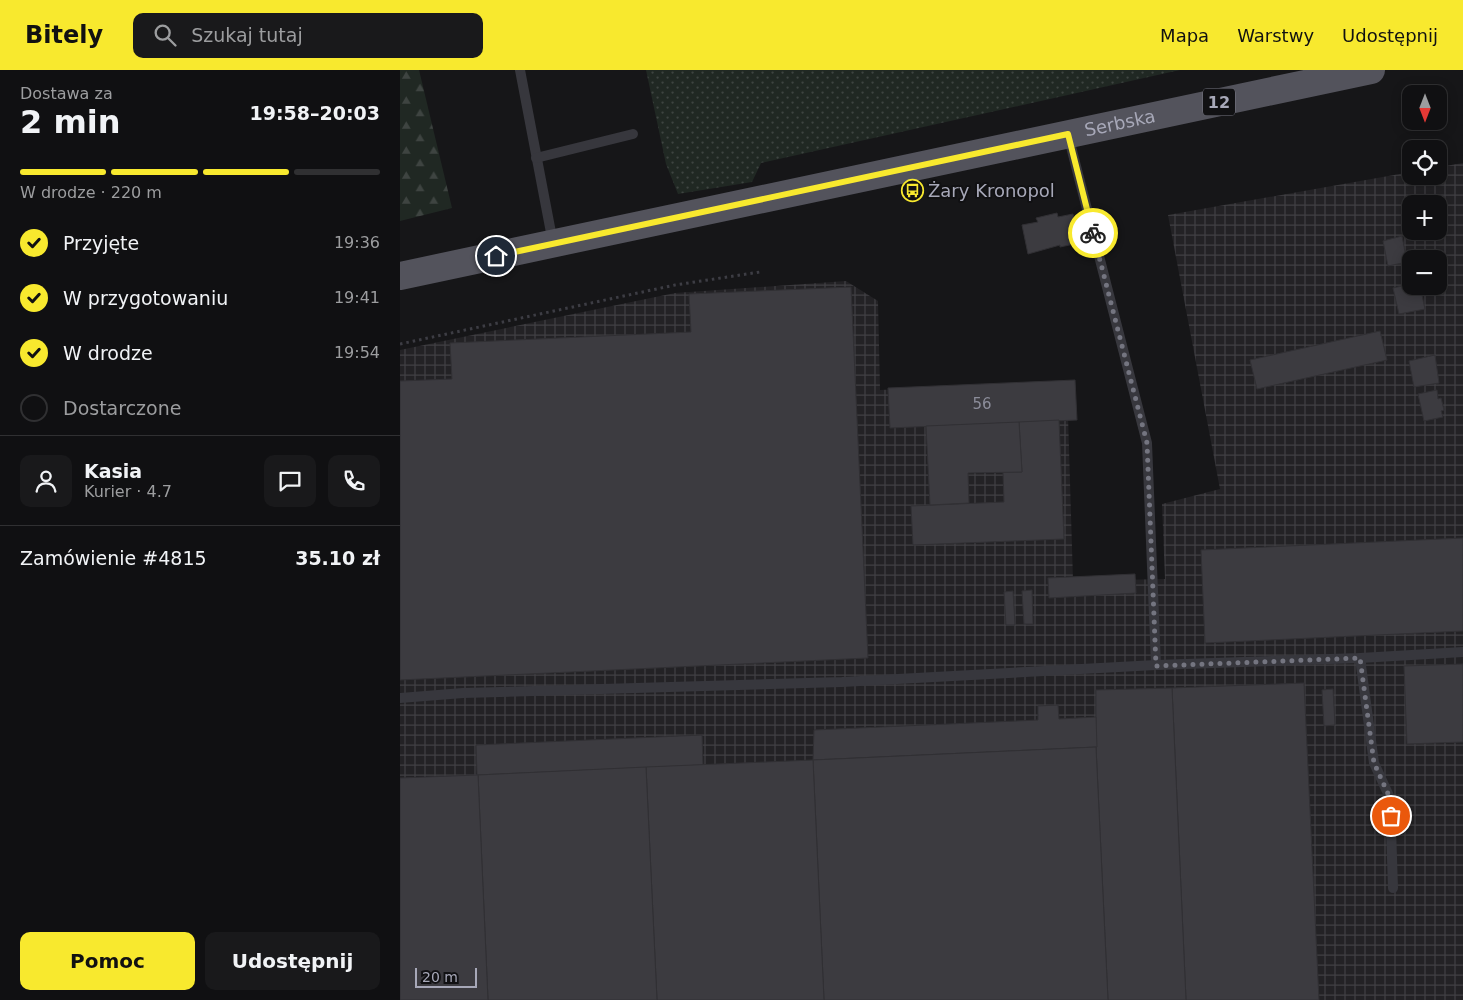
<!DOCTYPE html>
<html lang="pl">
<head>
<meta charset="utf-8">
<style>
	body { margin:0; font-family:"DejaVu Sans",sans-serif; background:#19191b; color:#f1f3f6; height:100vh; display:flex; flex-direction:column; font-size:19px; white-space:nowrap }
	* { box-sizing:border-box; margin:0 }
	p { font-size:16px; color:#9c9d9f }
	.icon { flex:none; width:28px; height:28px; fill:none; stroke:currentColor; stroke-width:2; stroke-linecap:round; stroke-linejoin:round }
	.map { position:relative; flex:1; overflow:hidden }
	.panel { display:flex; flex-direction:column; background:#101012; width:400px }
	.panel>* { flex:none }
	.needle { width:32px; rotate:180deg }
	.tools { position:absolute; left:1002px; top:15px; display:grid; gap:10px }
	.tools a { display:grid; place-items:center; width:45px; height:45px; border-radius:10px; background:#101012; box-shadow:0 2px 12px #0003,0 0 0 1px #303032; font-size:25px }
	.scale { position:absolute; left:15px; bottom:12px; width:62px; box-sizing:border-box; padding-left:5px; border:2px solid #a7a8b8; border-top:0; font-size:14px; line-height:18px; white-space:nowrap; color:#a7a8b8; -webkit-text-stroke:4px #111113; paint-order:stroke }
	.pin { position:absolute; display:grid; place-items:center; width:42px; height:42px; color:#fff; margin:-21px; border:2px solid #fff; border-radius:50%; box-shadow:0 1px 5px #0007 }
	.courier { position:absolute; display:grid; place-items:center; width:50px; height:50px; margin:-25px; border:4px solid #f8e92e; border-radius:50%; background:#fff; color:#222; box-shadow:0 1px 6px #0007 }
	.summary em { font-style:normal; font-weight:700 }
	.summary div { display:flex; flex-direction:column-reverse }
	.summary { display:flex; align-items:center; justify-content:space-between; height:85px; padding:0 20px }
	h1 { font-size:32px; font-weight:700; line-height:38px }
	.bar { display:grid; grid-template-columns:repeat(4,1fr); gap:8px 5px; align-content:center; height:60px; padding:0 20px }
	.bar i { height:6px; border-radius:4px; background:#303032 }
	.bar .selected { background:#f8e92e }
	.bar p { grid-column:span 4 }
	.line { display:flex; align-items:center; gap:12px; padding:0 20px; border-top:1px solid #303032 }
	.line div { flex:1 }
	.round { display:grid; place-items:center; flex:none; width:52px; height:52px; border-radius:10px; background:#19191b }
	ol { padding:0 20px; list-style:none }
	li { display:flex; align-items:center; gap:15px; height:55px }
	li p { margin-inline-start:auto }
	li .icon { padding:5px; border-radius:50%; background:#f8e92e; color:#111; stroke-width:4 }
	li:last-child { color:#9c9d9f }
	li i { width:28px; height:28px; border:2px solid #303032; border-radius:50% }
	.action { display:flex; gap:10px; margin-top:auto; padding:10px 20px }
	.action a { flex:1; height:58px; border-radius:10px; background:#f8e92e; color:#111; font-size:20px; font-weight:700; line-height:58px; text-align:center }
	.action a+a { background:#19191b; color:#f1f3f6 }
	header { display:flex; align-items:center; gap:30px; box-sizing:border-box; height:70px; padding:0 25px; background:#f8e92e; color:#111 }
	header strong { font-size:24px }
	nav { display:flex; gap:28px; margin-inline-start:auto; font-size:18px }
	.search { width:350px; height:45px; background:#19191b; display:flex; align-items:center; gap:12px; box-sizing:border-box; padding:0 18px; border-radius:10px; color:#9c9d9f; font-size:19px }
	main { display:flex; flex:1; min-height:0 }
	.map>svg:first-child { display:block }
	.industrial { fill:url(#industrial-grid); fill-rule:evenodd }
	.grass { fill:url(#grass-dots) }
	.forest { fill:url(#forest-firs) }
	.building { fill:#3c3b40; stroke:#313034 }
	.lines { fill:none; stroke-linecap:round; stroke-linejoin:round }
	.path { stroke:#3d3d44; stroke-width:3; stroke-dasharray:2.5 4; stroke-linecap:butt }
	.lane { stroke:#37373d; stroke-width:10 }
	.primary { stroke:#53535c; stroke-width:28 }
	.done { stroke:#747580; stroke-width:5; stroke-dasharray:0 9 }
	.route { stroke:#f8e92e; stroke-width:6 }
	.labels { text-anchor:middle; stroke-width:4; stroke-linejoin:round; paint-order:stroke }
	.number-label { font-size:15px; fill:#8c8d9a }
	.shield { fill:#111113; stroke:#7a7b86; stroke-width:1 }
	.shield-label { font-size:16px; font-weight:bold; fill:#a7a8b8 }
	.street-label { font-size:18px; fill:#a7a8b8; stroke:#111113 }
	.poi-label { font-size:18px; fill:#a7a8b8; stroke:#111113; text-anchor:start }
</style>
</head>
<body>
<header>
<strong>Bitely</strong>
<div class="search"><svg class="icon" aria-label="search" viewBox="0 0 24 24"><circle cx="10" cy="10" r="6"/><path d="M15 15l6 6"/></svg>Szukaj tutaj</div>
<nav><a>Mapa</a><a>Warstwy</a><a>Udostępnij</a></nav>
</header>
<main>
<section class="panel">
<div class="summary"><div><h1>2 min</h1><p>Dostawa za</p></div><em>19:58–20:03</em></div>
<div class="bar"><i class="selected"></i><i class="selected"></i><i class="selected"></i><i></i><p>W drodze · 220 m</p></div>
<ol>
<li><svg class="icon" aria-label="check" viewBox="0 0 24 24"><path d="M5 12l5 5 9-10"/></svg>Przyjęte<p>19:36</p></li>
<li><svg class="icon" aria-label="check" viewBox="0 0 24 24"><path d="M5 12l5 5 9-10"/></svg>W przygotowaniu<p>19:41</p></li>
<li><svg class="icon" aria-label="check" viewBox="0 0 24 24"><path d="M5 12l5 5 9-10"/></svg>W drodze<p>19:54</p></li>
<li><i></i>Dostarczone</li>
</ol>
<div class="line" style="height:90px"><a class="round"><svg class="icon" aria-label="person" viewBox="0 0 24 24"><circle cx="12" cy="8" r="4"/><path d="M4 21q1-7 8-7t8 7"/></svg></a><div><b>Kasia</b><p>Kurier · 4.7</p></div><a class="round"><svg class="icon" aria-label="chat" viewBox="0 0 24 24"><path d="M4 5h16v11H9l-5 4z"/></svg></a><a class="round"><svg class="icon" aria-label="phone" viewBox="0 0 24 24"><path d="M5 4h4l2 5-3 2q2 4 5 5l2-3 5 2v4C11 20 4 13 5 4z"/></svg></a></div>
<div class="line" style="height:65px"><div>Zamówienie #4815</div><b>35.10 zł</b></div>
<div class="action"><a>Pomoc</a><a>Udostępnij</a></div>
</section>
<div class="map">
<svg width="1063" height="930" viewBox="0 0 1063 930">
	<defs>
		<pattern id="industrial-grid" width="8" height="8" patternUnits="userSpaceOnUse" patternTransform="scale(1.25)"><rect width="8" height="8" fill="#232225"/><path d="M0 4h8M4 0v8" fill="none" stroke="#403f43"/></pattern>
		<pattern id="grass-dots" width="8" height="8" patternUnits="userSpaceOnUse" patternTransform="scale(1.25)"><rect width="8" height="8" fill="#202823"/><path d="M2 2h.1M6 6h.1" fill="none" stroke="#3e4441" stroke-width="1.8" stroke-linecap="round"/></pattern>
		<pattern id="forest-firs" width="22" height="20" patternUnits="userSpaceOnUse" patternTransform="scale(1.25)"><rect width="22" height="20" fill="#202823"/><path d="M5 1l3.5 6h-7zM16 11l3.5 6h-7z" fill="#3e4441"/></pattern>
	</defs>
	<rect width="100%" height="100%" fill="#161618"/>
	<path class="industrial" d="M1063 93V930H0V280L275 223 446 211 478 231 480 320 667 312 673 511 765 509 762 434 820 419 768 145 1011 102V106H1039V97ZM1011 134H1039V161H1011ZM1011 189H1039V216H1011Z"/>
	<path class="grass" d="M246 0H780L361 93 352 112 278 124 266 94Z"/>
	<path class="forest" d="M0 0H19L52 138 0 151Z"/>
	<g class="building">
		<path d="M657 143 658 147 673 144 679 173 660 177V175L628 184 622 155 638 152 636 148Z"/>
		<path d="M1002 166 1007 192 988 196 983 171Z"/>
		<path d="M1011 214V216H1020L1025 239 999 244 993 218Z"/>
		<path d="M451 217 468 588 0 610V311L52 309 50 273 291 262 289 224Z"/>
		<path d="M980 261 987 290 857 319 850 290Z"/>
		<path d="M1035 285 1039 313 1014 317 1009 291Z"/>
		<path d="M675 310 677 350 490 358 488 318Z"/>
		<path d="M1037 320 1038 329 1041 328 1044 340 1041 341 1043 347 1024 351 1018 324Z"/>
		<path d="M659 350 664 469 513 475 511 436 604 432 603 402H622L619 352Z"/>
		<path d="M619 352 622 402 568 403 569 433 530 435 526 356Z"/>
		<path d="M1063 468V561L805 573 801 480Z"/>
		<path d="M735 504 736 523 649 528 648 508Z"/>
		<path d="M632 520 633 554H624L622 521Z"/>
		<path d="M613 521 615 555H606L604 522Z"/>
		<path d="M1063 594V672L1007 674 1004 596Z"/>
		<path d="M904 613 919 930H786L772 618Z"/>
		<path d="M772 618 786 930H708L696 677V620Z"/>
		<path d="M933 619 935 655 924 656 922 620Z"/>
		<path d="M658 635 659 649 696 647 697 677 413 690 414 660 638 650V636Z"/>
		<path d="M302 665 303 695 77 705 76 675Z"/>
		<path d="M696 677 708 930H424L413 690Z"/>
		<path d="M413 690 424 930H257L246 697Z"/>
		<path d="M246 697 257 930H88L78 705Z"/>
		<path d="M78 705 88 930H0V708Z"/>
	</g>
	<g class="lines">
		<path class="path" d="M0 274 275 215 360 202"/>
		<g class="lane">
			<path d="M120 0 153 173"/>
			<path d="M668 65 747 373 756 595"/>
			<path d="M136 88 233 64"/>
			<path d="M960 588 974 693 990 728 993 818"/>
			<path d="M0 628 63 623 442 612 756 595 960 588 1063 582"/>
		</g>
		<path class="primary" id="s1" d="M0 206 971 0"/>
	</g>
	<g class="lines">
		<path class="done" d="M693 163 747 373 756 596 960 588 974 693 990 728 991 746"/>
		<path class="route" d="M96 186 668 64 693 163"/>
	</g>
	<defs>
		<symbol id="bus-ring" viewBox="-11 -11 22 22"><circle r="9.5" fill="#111113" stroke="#f8e92e" stroke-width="1.5"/><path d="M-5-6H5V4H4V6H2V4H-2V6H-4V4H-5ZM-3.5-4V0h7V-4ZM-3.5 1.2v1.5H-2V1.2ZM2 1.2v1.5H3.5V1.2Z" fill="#f8e92e"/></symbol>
	</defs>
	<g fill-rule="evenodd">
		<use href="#bus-ring" x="500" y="108" width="25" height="25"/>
	</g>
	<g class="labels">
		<g class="number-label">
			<text x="582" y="339">56</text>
		</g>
		<rect class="shield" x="803" y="18.5" width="32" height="27" rx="4"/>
		<g class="shield-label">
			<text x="819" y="38">12</text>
		</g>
		<g class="street-label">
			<text dy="6" stroke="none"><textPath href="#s1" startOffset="736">Serbska</textPath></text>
		</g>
		<g class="poi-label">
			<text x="528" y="127">Żary Kronopol</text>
		</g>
	</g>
</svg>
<div class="tools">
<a><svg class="needle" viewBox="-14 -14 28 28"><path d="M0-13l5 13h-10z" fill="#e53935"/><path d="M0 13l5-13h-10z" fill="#9c9d9f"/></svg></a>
<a><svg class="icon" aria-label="locate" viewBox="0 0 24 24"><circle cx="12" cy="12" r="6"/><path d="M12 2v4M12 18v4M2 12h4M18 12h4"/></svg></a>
<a>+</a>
<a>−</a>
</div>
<div class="scale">20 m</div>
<div class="pin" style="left:991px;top:746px;background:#ea580c"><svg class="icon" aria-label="bag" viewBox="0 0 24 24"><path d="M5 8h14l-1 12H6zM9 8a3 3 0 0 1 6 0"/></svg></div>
<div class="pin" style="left:96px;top:186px;background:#1f2937"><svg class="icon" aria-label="home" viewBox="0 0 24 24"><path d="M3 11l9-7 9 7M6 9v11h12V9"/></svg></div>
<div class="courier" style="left:693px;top:163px"><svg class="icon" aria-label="bike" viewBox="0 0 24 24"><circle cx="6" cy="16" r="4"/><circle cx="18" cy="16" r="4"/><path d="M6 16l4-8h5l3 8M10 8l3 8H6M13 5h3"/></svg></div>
</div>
</main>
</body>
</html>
